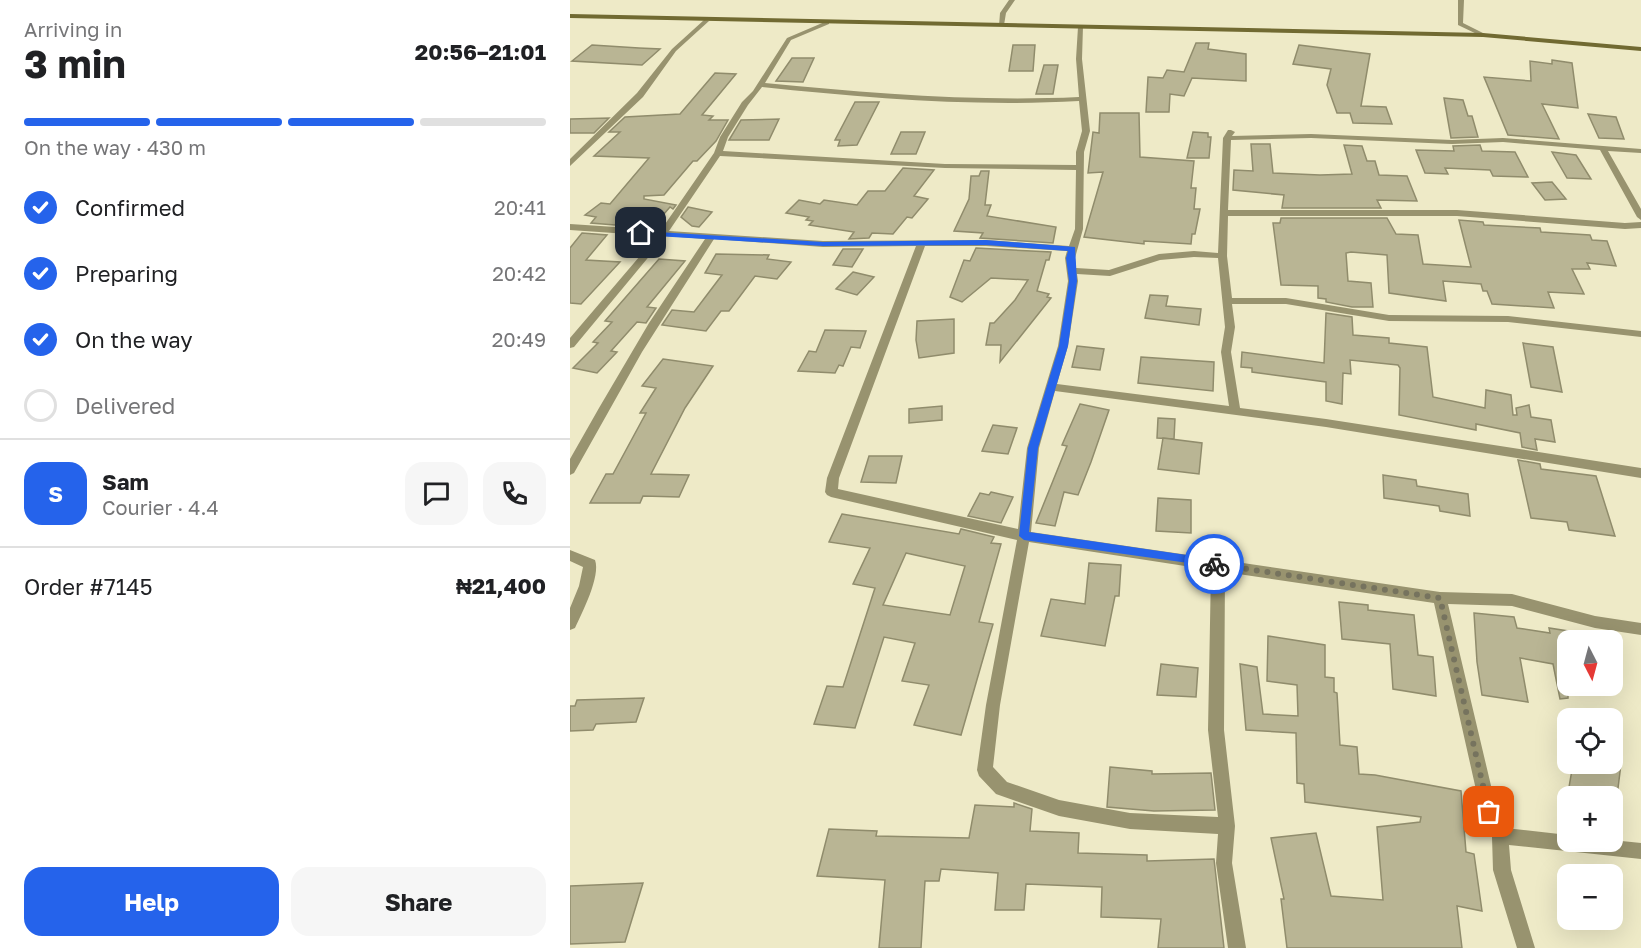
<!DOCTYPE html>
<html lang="en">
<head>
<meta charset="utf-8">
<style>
	body { margin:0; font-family:"Golos Text",sans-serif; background:#f6f6f6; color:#202124; height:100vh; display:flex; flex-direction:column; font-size:22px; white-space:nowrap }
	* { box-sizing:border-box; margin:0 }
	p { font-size:20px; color:#757577 }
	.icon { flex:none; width:33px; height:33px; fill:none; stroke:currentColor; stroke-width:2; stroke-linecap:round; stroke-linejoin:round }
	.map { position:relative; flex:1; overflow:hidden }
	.side { display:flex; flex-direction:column; background:#fff; width:570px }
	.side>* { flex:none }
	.needle { width:39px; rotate:174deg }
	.fabs { position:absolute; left:987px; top:630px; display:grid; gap:12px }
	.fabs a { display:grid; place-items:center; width:66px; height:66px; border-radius:12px; background:#fff; box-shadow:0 6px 24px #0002; font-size:30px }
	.pin { position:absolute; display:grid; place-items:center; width:51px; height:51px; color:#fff; margin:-26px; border-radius:12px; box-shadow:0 3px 9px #0006 }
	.courier { position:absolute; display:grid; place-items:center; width:60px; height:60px; margin:-30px; border:4px solid #2563eb; border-radius:50%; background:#fff; color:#222; box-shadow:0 2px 8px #0007 }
	.summary em { font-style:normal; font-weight:700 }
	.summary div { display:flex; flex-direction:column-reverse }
	.summary { display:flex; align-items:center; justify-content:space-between; height:102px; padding:0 24px }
	h1 { font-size:39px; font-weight:700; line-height:45px }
	.bar { display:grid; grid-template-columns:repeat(4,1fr); gap:9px 6px; align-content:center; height:72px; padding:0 24px }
	.bar i { height:8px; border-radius:4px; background:#e0e0e0 }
	.bar .active { background:#2563eb }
	.bar p { grid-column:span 4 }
	.line { display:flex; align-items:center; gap:15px; padding:0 24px; border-top:2px solid #e0e0e0 }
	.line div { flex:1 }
	.round { display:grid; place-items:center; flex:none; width:63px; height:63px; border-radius:18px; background:#f6f6f6 }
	ol { padding:0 24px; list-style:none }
	li { display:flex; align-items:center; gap:18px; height:66px }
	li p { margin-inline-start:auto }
	li .icon { padding:6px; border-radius:50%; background:#2563eb; color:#fff; stroke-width:4 }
	li:last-child { color:#757577 }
	li i { width:33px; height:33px; border:3px solid #e0e0e0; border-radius:50% }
	.cta { display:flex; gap:12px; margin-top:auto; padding:12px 24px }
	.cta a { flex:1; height:69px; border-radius:18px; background:#2563eb; color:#fff; font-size:24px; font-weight:700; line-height:69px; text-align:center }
	.cta a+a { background:#f6f6f6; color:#202124 }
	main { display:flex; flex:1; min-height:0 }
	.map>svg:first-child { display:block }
	.building { fill:#b9b594; stroke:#908c6c; stroke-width:1.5; fill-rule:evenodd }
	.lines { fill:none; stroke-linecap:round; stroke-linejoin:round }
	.minor { fill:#98936f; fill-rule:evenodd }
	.secondary { fill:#716a32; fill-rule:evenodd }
	.route { fill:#2563eb }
	.done { stroke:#76735e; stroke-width:6; stroke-dasharray:0 10.8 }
</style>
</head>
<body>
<main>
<section class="side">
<div class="summary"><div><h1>3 min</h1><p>Arriving in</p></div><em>20:56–21:01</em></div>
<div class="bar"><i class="active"></i><i class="active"></i><i class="active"></i><i></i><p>On the way · 430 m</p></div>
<ol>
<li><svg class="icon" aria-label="check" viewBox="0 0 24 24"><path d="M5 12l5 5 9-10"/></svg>Confirmed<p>20:41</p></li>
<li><svg class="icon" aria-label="check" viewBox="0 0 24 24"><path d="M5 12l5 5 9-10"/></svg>Preparing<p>20:42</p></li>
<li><svg class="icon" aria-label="check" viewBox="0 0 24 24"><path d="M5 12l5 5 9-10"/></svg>On the way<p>20:49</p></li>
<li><i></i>Delivered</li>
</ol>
<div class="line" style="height:108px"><b class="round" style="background:#2563eb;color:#fff">S</b><div><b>Sam</b><p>Courier · 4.4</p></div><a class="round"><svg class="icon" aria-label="chat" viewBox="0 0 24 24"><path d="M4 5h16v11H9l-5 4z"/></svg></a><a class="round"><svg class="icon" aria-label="phone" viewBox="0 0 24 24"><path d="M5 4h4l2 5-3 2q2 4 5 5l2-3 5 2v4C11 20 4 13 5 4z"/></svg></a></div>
<div class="line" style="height:78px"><div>Order #7145</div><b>₦21,400</b></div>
<div class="cta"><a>Help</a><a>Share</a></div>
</section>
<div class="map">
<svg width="1071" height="948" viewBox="0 0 1071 948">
	<rect width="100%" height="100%" fill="#eeeac7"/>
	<g class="building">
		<path d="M626 43H639L638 49 676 54V81L622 78 614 96 600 94 599 112H576L578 77 593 78 597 70 614 72Z"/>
		<path d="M22 45 69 48 90 49 72 65 2 61Z"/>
		<path d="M443 45H465L463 71H439Z"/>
		<path d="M729 45 800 54 791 106 816 107 822 124 783 123 780 113H767L757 85 761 69 723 64Z"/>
		<path d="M222 58H244L233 82 206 81Z"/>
		<path d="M982 60 1002 63 1008 108 972 104 989 139 938 135 914 77 961 81 960 61 982 64Z"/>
		<path d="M474 65H488L483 94H466Z"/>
		<path d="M145 73 166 74 132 115 143 116 139 120H158L146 141 127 161H123L94 195 74 196V199L106 205 103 209 100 207 87 222 50 219 45 225 21 223 26 217 15 215 31 203 40 204 79 158 24 156 50 132H39L55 117 110 114Z"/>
		<path d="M874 98 893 100 898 116H902L908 137 881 138Z"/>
		<path d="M285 102H309L287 145 268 146 270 140H265Z"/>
		<path d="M530 113H569L570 157 624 161 621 188H626L624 209H630L625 234H622L621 244 574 241V244L514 237 533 172 518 173 523 132 529 133Z"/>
		<path d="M1018 114 1046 117 1054 139 1029 138Z"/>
		<path d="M39 118 24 133H0V119Z"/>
		<path d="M209 119 199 140H159L171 120Z"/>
		<path d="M331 132H355L346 154H321Z"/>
		<path d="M623 132 638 133V137H641L639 158H617Z"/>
		<path d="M681 144H700L703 173 750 175 782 174 774 145 792 146 797 161H805L809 175 837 176 847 201 807 200 811 208H712L714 195 663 190 664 170 683 171Z"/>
		<path d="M910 145 912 151 945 152 958 177 923 176 920 170 875 168 878 174 855 173 846 150 884 151 883 146Z"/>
		<path d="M982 152 1006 155 1021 179 997 178Z"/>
		<path d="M333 168 364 170 344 196 358 199 342 218 337 217 323 234 302 233 299 238 279 239 284 232 239 225 243 221 236 220 239 217 216 213 229 200 250 204 254 200 287 205 298 191H315Z"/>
		<path d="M411 171H419L415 205H421L417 216 486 227 483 243 410 238 413 233 384 231 399 199 401 176H409Z"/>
		<path d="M982 182 996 199 975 200 962 183Z"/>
		<path d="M118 207 142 212 129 227 122 226 111 217Z"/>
		<path d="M711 218H817L826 234 848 235 853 264 901 267 889 220 913 222 914 225 970 228 971 232 1020 235 1022 240 1037 241 1046 266 1017 263 1020 269H1002L1014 294 978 292 984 308 922 304 917 291H913L911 284 873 281 876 301 819 293 817 255 781 252 776 253 778 281 801 283 803 307H782L756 302V299L748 298V286L711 285 703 223H710Z"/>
		<path d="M12 233 37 235 16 260 50 262 11 304 0 303V248Z"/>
		<path d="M406 248 481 252 479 260H476L467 291 479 294 477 297 481 298 430 362 431 345H416L420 323H424L445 300 458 280 421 278 392 302 380 297 394 260 400 261Z"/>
		<path d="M273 249H293L282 267 263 265Z"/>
		<path d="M146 254 199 255 197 259 221 262 207 279 185 276 159 311H151L136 331 92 325 102 310 124 312 152 275 135 273Z"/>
		<path d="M89 259 115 261 77 307 86 308 76 323 67 322 41 351 47 352 27 373 3 368 28 343 23 342 42 322 35 321Z"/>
		<path d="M283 272 304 277 287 295 266 289Z"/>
		<path d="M580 295 598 296 596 306 631 309 629 325 575 318Z"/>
		<path d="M756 313 782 317 783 335 819 338V343L857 347 863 397 915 408 916 390 941 395 943 415H947L946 408 959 405 961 417 981 420 985 442 965 439 967 450 952 447 950 433 906 424V430L829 415 830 368 828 365 780 360 781 374 773 373 772 404 756 401V382L682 372V368L671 367 672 352 754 363Z"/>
		<path d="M384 319V353L349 358 346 340 347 321Z"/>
		<path d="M255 330 296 331 290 348 281 347 273 366 269 365 265 373 228 371 239 351 246 352Z"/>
		<path d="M953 343 983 347 992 392 961 387Z"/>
		<path d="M507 346 534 349 530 370 502 367Z"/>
		<path d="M571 357 644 362 643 391 568 383Z"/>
		<path d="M93 359 143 366 115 408 81 474 119 475 109 497 73 496 70 503H20L36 474H43L76 413H70L86 388 72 386Z"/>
		<path d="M510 404 539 410 521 462 508 495 494 492 485 526 466 523 497 446 492 445Z"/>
		<path d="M372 406V420L339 423V409Z"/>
		<path d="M588 418 605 419 604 439 587 438Z"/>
		<path d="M423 425 447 428 438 454 412 451Z"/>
		<path d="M593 438 632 443 629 474 588 469Z"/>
		<path d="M299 456H332L326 483 291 482Z"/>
		<path d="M948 460 970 464 971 469 1026 476 1045 536 999 530 997 522 961 518Z"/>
		<path d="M813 475 846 480 847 486 898 494 900 516 870 511 869 506 814 498Z"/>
		<path d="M421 492 443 497 431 523 398 516 410 493 419 495Z"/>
		<path d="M588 498 621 500V533L586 531Z"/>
		<path d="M272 514 389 534 391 529 424 537 421 543 431 544 409 622 423 624 391 735 344 725 359 685 332 681 345 643 314 637 285 728 244 724 257 686 273 687 305 588 283 584 300 548 259 542ZM336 553 395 566 380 615 313 605Z"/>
		<path d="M519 563 551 565 549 596H545L535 646 471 636 481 599 515 604Z"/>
		<path d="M769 602 798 605V610L844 615 848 655 863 657 866 696 823 689 820 644 772 639Z"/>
		<path d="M904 613 944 617 947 628 980 633 979 628 998 631V698L990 699 983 664 950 658 958 702 912 695 907 662Z"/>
		<path d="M698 636 755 645V677L764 678V692L767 693 770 745 787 747 789 774 805 775 891 791 896 852 904 854 912 911 887 906 892 948H717L711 899H714L701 838 746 833 761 896 813 900 807 827 850 822 851 817 735 802 734 784 727 783 726 733 676 730 670 664 687 667 693 714 728 716 727 685 697 681Z"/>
		<path d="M591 664 628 668 626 697 587 695Z"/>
		<path d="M74 698 66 722 26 724 23 730 0 731V706H5L7 700Z"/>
		<path d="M1003 764H1051L1047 796H1005L998 793Z"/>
		<path d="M540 767 582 771V774L641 773 645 810 584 811 537 807Z"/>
		<path d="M444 803 462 809 460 831 509 833 508 853 577 855V861L644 859 654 948H588L591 919 531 917 532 887 456 884 454 910H425L428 873 371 869 369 881H355L351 948H309L315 880 247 876 259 829 307 831 306 836 399 838 405 805 444 807Z"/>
		<path d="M73 883 55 942 0 944V886Z"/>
	</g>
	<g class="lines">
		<g class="minor">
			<path d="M439 0H445L436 13 434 25 429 26 430 13Z"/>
			<path d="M888 0H894L893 23 915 34V36H911L888 25Z"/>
			<path d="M134 20 139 21 106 51 73 97 0 166V159L67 93 102 49Z"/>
			<path d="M257 21 259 22V24L221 40 195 83C299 93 405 102 509 97L506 59 508 27 513 26 512 59 520 131 514 152 513 229 505 258 506 268 539 270 589 254 624 251 648 253 653 138 658 130H661L665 132 662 136 741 134 882 140 933 138 1071 149V153L1038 151 1071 209V220L1067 217 1030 150 933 142 882 144 741 138 661 140 658 210H887L1055 223 1071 222V228L1055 229 887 216H658L657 256 662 298H716L819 315 938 316 1071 331V337L938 322 819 321 716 304H662L665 327 661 352 670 408 756 419 1071 468V478L756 427 485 391 469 448 461 532 870 592 942 594 1025 616 1071 623V635L1025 628 942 606 878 604 927 811 935 828 998 835V842H1042V840L1071 843V859L939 845 941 870 965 948H947L923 870 922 837 911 812 864 603 655 572 654 730 665 826 662 863 676 948H658L646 863 648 834 560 829 489 816 426 794 409 776 407 770 416 705 447 540 261 497 257 495 255 492 257 478 346 246 253 247 144 239 72 352 4 473 0 475V459L29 408 79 323 135 239 96 236 4 347 0 348V338L87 236 0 230V224L91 230 144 153 150 137 172 102 183 91 217 38ZM192 87C297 98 404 107 509 101L512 131 506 152V165L375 164 153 151 158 137 178 105ZM150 156 375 168 506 170 505 229 499 246 416 240 253 241 99 231ZM355 246H416L497 251 495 258 498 281 488 346 457 448 448 529 268 489 269 478ZM624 257 648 258 655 327 651 352 659 406 487 384 498 346 508 281 507 274 540 276 590 260ZM459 542 641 570 638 730 648 817 560 813 489 800 437 782 423 767 430 705Z"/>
			<path d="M0 550 25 560C31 576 12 613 5 628L0 630V608L9 586 13 567 0 561Z"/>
		</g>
		<path class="secondary" d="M0 14 913 33 1071 47V51L913 37 0 18Z"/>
	</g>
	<path class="route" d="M71 231 253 242 416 240 505 247 507 281 498 346 468 448 459 532 644 559 649 564 647 567 454 540 449 536 458 448 489 346 499 281 496 258 498 251 416 245 253 246 69 235Z"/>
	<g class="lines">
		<path class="done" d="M644 564 870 598 919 812"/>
	</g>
</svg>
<div class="fabs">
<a><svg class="needle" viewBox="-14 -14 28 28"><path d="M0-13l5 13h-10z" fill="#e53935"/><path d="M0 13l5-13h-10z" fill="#757577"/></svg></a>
<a><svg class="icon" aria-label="locate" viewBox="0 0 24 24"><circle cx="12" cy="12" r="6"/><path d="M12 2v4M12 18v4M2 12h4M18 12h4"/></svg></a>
<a>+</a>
<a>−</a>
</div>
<div class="pin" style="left:919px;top:812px;background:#ea580c"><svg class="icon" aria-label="bag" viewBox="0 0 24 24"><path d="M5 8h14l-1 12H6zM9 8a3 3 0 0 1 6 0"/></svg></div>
<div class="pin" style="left:71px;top:233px;background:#1f2937"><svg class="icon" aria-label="home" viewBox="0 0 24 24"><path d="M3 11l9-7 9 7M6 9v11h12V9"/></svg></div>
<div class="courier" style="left:644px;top:564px"><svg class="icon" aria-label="bike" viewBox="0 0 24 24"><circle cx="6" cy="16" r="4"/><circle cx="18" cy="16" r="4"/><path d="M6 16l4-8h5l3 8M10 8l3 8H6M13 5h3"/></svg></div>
</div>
</main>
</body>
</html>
